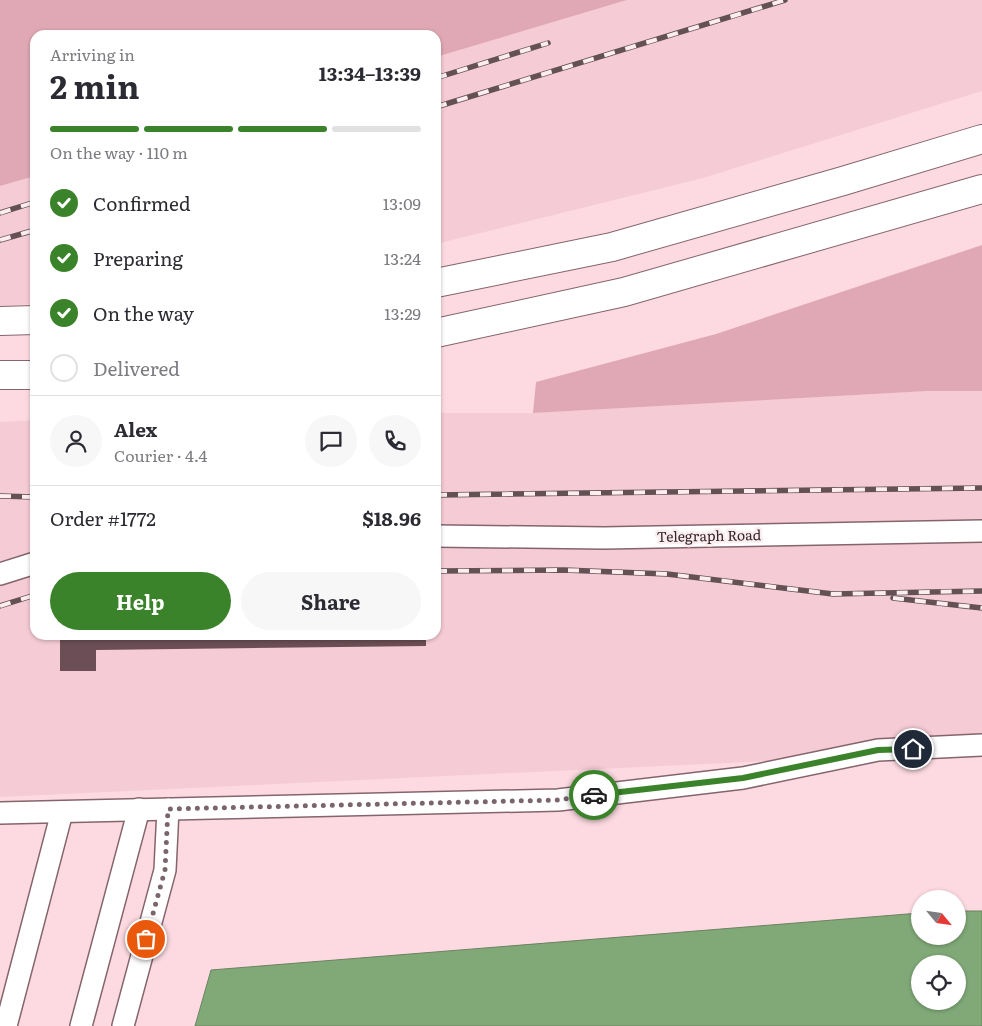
<!DOCTYPE html>
<html lang="en">
<head>
<meta charset="utf-8">
<style>
	body { margin:0; font-family:Literata,serif; background:#f7f7f7; color:#2b2b33; height:100vh; display:flex; flex-direction:column; font-size:19px; white-space:nowrap }
	* { box-sizing:border-box; margin:0 }
	p { font-size:16px; color:#7c7c81 }
	.icon { flex:none; width:28px; height:28px; fill:none; stroke:currentColor; stroke-width:2; stroke-linecap:round; stroke-linejoin:round }
	.map { position:relative; flex:1; overflow:hidden }
	.drawer { position:absolute; left:30px; top:30px; width:411px; height:610px; display:flex; flex-direction:column; background:#fff; border-radius:15px; box-shadow:0 1px 4px #0004 }
	.drawer>* { flex:none }
	.needle { width:32px; rotate:119deg }
	.tools { position:absolute; left:911px; top:890px; display:grid; gap:10px }
	.tools a { display:grid; place-items:center; width:55px; height:55px; border-radius:50%; background:#fff; box-shadow:0 1px 4px #0004; font-size:25px }
	.pin { position:absolute; display:grid; place-items:center; width:42px; height:42px; color:#fff; margin:-21px; border:2px solid #fff; border-radius:50%; box-shadow:0 1px 5px #0007 }
	.courier { position:absolute; display:grid; place-items:center; width:50px; height:50px; margin:-25px; border:4px solid #3b832a; border-radius:50%; background:#fff; color:#222; box-shadow:0 1px 6px #0007 }
	.overview em { font-style:normal; font-weight:700 }
	.overview div { display:flex; flex-direction:column-reverse }
	.overview { display:flex; align-items:center; justify-content:space-between; height:85px; padding:0 20px }
	h1 { font-size:32px; font-weight:700; line-height:38px }
	.bar { display:grid; grid-template-columns:repeat(4,1fr); gap:8px 5px; align-content:center; height:60px; padding:0 20px }
	.bar i { height:6px; border-radius:4px; background:#e1e1e2 }
	.bar .current { background:#3b832a }
	.bar p { grid-column:span 4 }
	.line { display:flex; align-items:center; gap:12px; padding:0 20px; border-top:1px solid #e1e1e2 }
	.line div { flex:1 }
	.round { display:grid; place-items:center; flex:none; width:52px; height:52px; border-radius:26px; background:#f7f7f7 }
	ol { padding:0 20px; list-style:none }
	li { display:flex; align-items:center; gap:15px; height:55px }
	li p { margin-inline-start:auto }
	li .icon { padding:5px; border-radius:50%; background:#3b832a; color:#fff; stroke-width:4 }
	li:last-child { color:#7c7c81 }
	li i { width:28px; height:28px; border:2px solid #e1e1e2; border-radius:50% }
	.action { display:flex; gap:10px; margin-top:auto; padding:10px 20px }
	.action a { flex:1; height:58px; border-radius:30px; background:#3b832a; color:#fff; font-size:20px; font-weight:700; line-height:58px; text-align:center }
	.action a+a { background:#f7f7f7; color:#2b2b33 }
	.map>svg:first-child { display:block }
	.built { fill:#f5cbd5 }
	.green { fill:#e0a8b5 }
	.water { fill:#81a978; stroke:#6a8261; fill-rule:evenodd }
	.building { fill:#6c4f56 }
	.lines { fill:none; stroke-linecap:round; stroke-linejoin:round }
	.minor-casing { stroke:#84656c; stroke-width:24 }
	.highway-casing { stroke:#84656c; stroke-width:30 }
	.minor { stroke:#fff; stroke-width:21 }
	.highway { stroke:#fff; stroke-width:28 }
	.rail-casing { stroke:#635155; stroke-width:5.5 }
	.rail { stroke:#fbedf0; stroke-width:4; stroke-dasharray:11; stroke-linecap:butt }
	.done { stroke:#7a666a; stroke-width:5; stroke-dasharray:0 9 }
	.route { stroke:#3b832a; stroke-width:6 }
	.labels { text-anchor:middle; stroke-width:5; stroke-linejoin:round; paint-order:stroke }
	.street-label { font-size:14px; fill:#34272a; stroke:#fbedf0 }
</style>
</head>
<body>
<div class="map">
<svg width="982" height="1026" viewBox="0 0 982 1026">
	<rect width="100%" height="100%" fill="#fddae1"/>
	<g class="built">
		<path d="M627 0H982V91L703 178 436 244V57Z"/>
		<path d="M35 176V304L0 306V186Z"/>
		<path d="M928 391H982V751L0 797V422L35 420V635H436V413H533Z"/>
	</g>
	<g class="green">
		<path d="M0 0H627L436 57V35H35V176L0 186Z"/>
		<path d="M982 245V391H928L533 413 536 382 716 334Z"/>
	</g>
	<path class="water" d="M958 911H982V1026H195L211 970 920 913V936H958ZM920 964H958V1001H920Z"/>
	<path class="building" d="M60 635H426V646L96 650V671H60Z"/>
	<g class="lines">
		<defs>
			<g id="minor">
				<path d="M436 536 604 538 982 531"/>
				<path d="M0 574 35 563"/>
				<path d="M0 813 558 800 743 778 878 750 982 745"/>
				<path d="M6 1026 62 812"/>
				<path d="M81 1026 139 809"/>
				<path d="M123 1026 165 870 168 809"/>
			</g>
			<g id="highway">
				<path d="M436 283 612 247 843 181 982 139"/>
				<path d="M0 321 35 320"/>
				<path d="M436 333 624 292 982 189"/>
				<path d="M0 375H35"/>
			</g>
		</defs>
		<use href="#minor" class="minor-casing"/>
		<use href="#highway" class="highway-casing"/>
		<use href="#minor" class="minor"/>
		<use href="#highway" class="highway"/>
		<defs>
			<g id="rail">
				<path d="M436 78 548 43"/>
				<path d="M436 107 785 0"/>
				<path d="M0 213 35 202"/>
				<path d="M0 240 35 230"/>
				<path d="M436 495 982 488"/>
				<path d="M0 496 35 497"/>
				<path d="M436 571 564 570 667 574 833 594 982 591"/>
				<path d="M893 598 982 608"/>
				<path d="M0 606 35 595"/>
			</g>
		</defs>
		<use href="#rail" class="rail-casing"/>
		<use href="#rail" class="rail"/>
	</g>
	<g class="lines">
		<path class="done" d="M146 939 165 870 168 809 558 800 594 795"/>
		<path class="route" d="M594 795 743 778 878 750 913 749"/>
	</g>
	<g class="labels">
		<g class="street-label">
			<text transform="translate(709 536) rotate(-1)" y="5">Telegraph Road</text>
		</g>
	</g>
</svg>
<div class="tools">
<a><svg class="needle" viewBox="-14 -14 28 28"><path d="M0-13l5 13h-10z" fill="#e53935"/><path d="M0 13l5-13h-10z" fill="#7c7c81"/></svg></a>
<a><svg class="icon" aria-label="locate" viewBox="0 0 24 24"><circle cx="12" cy="12" r="6"/><path d="M12 2v4M12 18v4M2 12h4M18 12h4"/></svg></a>
</div>
<div class="pin" style="left:146px;top:939px;background:#ea580c"><svg class="icon" aria-label="bag" viewBox="0 0 24 24"><path d="M5 8h14l-1 12H6zM9 8a3 3 0 0 1 6 0"/></svg></div>
<div class="pin" style="left:913px;top:749px;background:#1f2937"><svg class="icon" aria-label="home" viewBox="0 0 24 24"><path d="M3 11l9-7 9 7M6 9v11h12V9"/></svg></div>
<div class="courier" style="left:594px;top:795px"><svg class="icon" aria-label="car" viewBox="0 0 24 24"><path d="M5 17H2v-5l4-1 3-4h7l3 4 3 1v5h-3M9 17h6M6 11h13"/><circle cx="7" cy="17" r="2"/><circle cx="17" cy="17" r="2"/></svg></div>
<section class="drawer">
<div class="overview"><div><h1>2 min</h1><p>Arriving in</p></div><em>13:34–13:39</em></div>
<div class="bar"><i class="current"></i><i class="current"></i><i class="current"></i><i></i><p>On the way · 110 m</p></div>
<ol>
<li><svg class="icon" aria-label="check" viewBox="0 0 24 24"><path d="M5 12l5 5 9-10"/></svg>Confirmed<p>13:09</p></li>
<li><svg class="icon" aria-label="check" viewBox="0 0 24 24"><path d="M5 12l5 5 9-10"/></svg>Preparing<p>13:24</p></li>
<li><svg class="icon" aria-label="check" viewBox="0 0 24 24"><path d="M5 12l5 5 9-10"/></svg>On the way<p>13:29</p></li>
<li><i></i>Delivered</li>
</ol>
<div class="line" style="height:90px"><a class="round"><svg class="icon" aria-label="person" viewBox="0 0 24 24"><circle cx="12" cy="8" r="4"/><path d="M4 21q1-7 8-7t8 7"/></svg></a><div><b>Alex</b><p>Courier · 4.4</p></div><a class="round"><svg class="icon" aria-label="chat" viewBox="0 0 24 24"><path d="M4 5h16v11H9l-5 4z"/></svg></a><a class="round"><svg class="icon" aria-label="phone" viewBox="0 0 24 24"><path d="M5 4h4l2 5-3 2q2 4 5 5l2-3 5 2v4C11 20 4 13 5 4z"/></svg></a></div>
<div class="line" style="height:65px"><div>Order #1772</div><b>$18.96</b></div>
<div class="action"><a>Help</a><a>Share</a></div>
</section>
</div>
</body>
</html>
